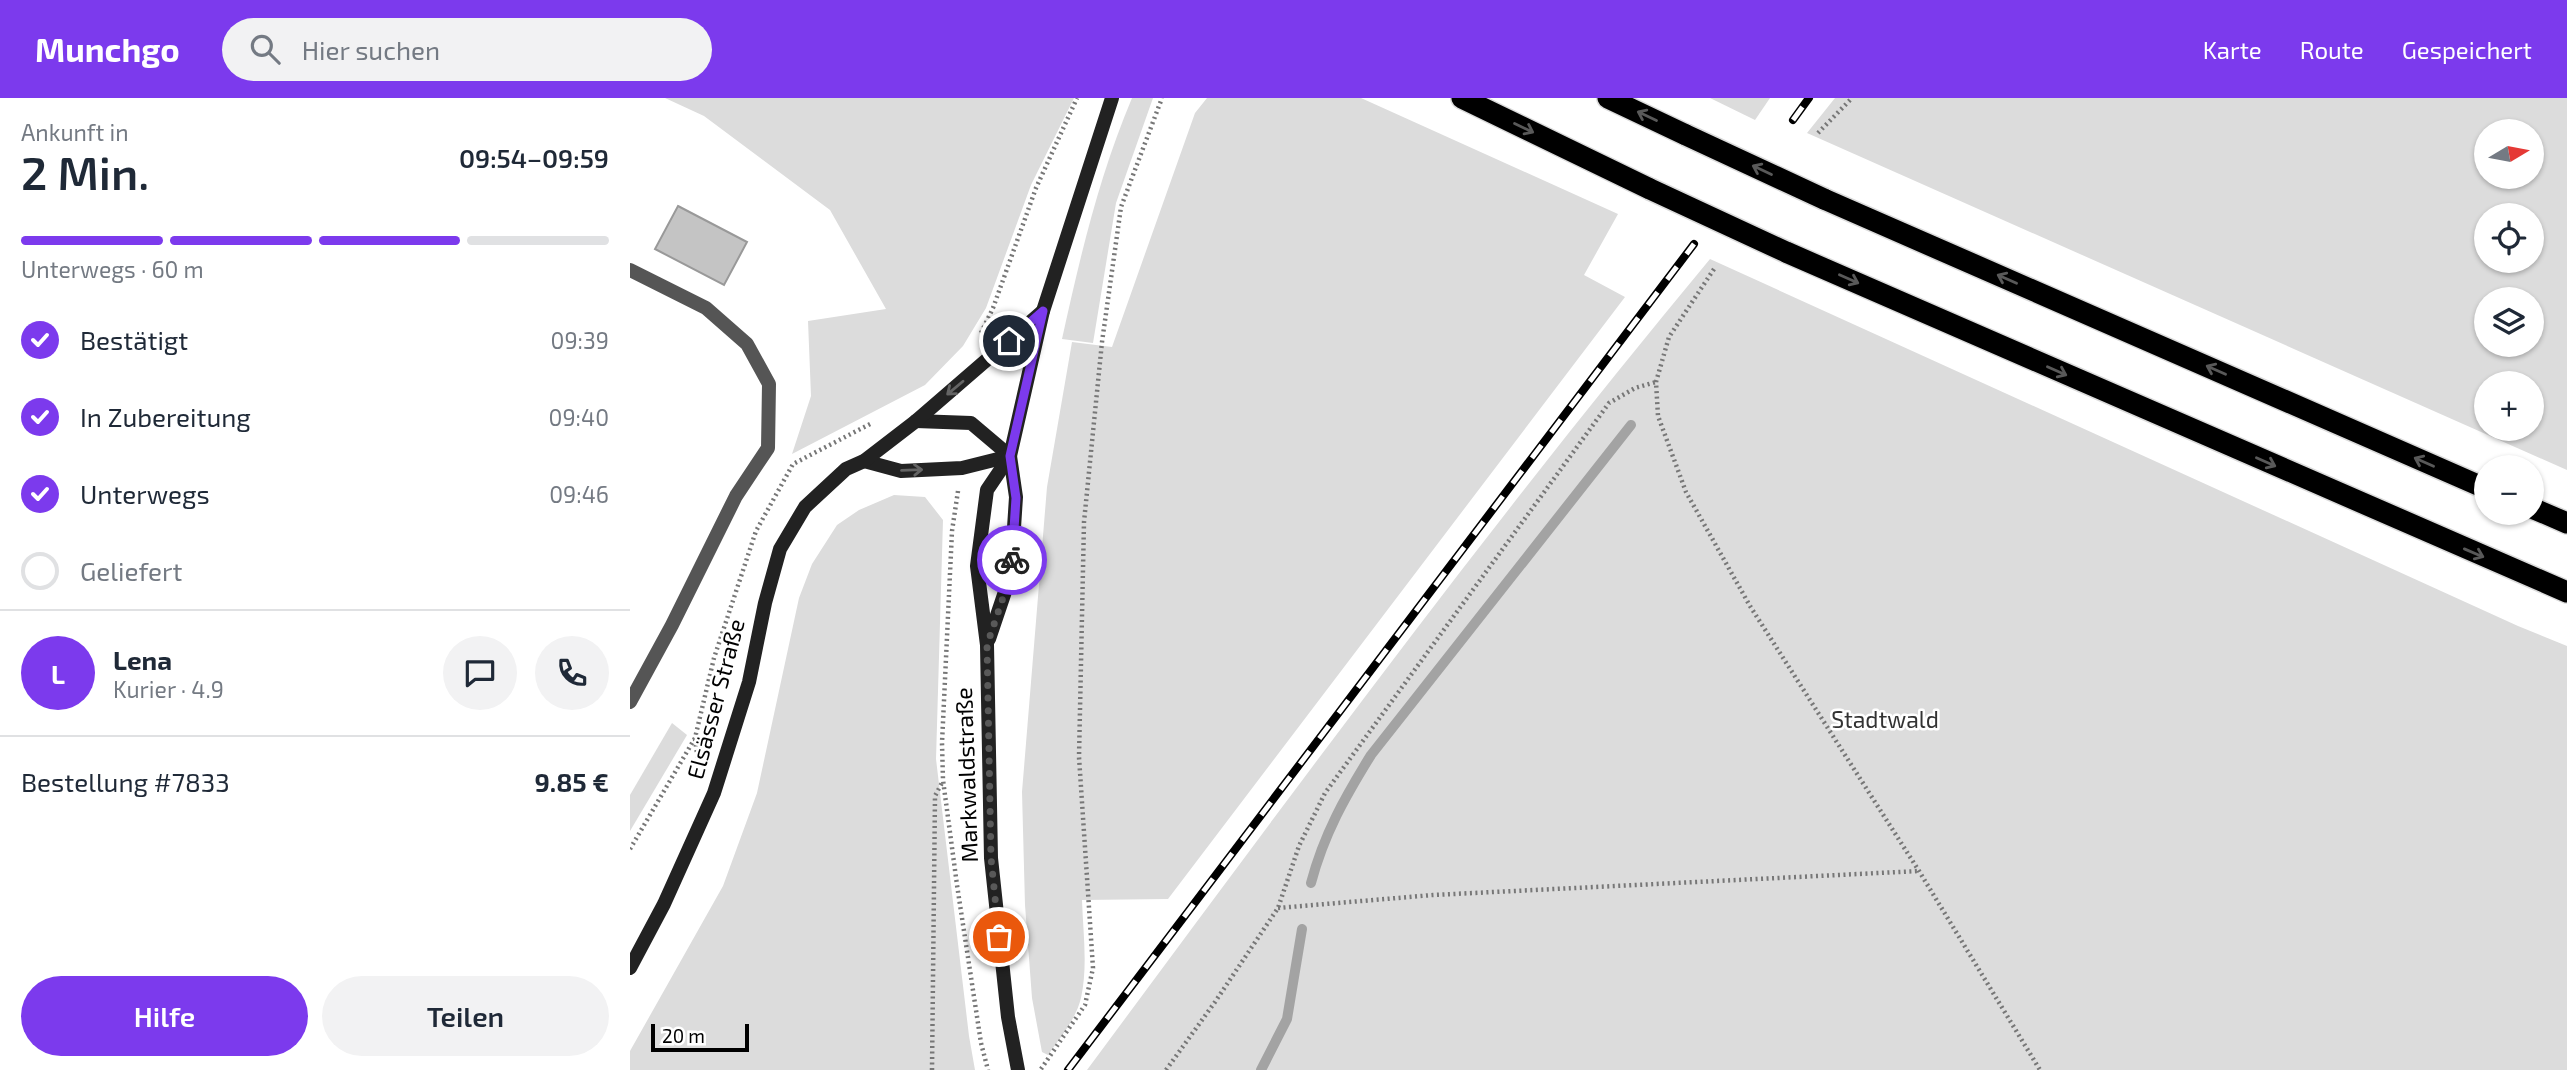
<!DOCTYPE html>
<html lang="de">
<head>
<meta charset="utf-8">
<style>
	body { margin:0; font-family:"Exo 2",sans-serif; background:#f2f2f3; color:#1f2937; height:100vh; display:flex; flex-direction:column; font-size:26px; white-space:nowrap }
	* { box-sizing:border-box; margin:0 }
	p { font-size:23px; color:#747a83 }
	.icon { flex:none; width:38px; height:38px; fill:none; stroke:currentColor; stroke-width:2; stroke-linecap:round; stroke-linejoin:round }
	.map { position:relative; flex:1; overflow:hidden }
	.drawer { display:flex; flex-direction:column; background:#fff; width:630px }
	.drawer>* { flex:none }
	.needle { width:46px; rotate:80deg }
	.tools { position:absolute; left:1844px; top:21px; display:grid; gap:14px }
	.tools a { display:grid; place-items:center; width:70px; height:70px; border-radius:50%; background:#fff; box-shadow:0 2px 5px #0004; font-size:35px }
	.scale { position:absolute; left:21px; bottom:18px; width:98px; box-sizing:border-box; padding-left:7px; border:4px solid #000; border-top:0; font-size:19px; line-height:24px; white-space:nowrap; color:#000; -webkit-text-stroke:5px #fff; paint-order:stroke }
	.pin { position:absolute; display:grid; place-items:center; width:60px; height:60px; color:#fff; margin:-30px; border:4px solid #fff; border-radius:50%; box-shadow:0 2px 7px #0007 }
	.courier { position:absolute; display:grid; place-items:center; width:70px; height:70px; margin:-35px; border:5px solid #7c3aed; border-radius:50%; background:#fff; color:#222; box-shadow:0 2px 9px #0007 }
	.overview em { font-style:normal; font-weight:600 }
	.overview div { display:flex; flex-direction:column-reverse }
	.overview { display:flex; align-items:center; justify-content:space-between; height:119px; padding:0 21px }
	h1 { font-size:46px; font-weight:600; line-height:52px }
	.bar { display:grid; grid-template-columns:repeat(4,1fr); gap:10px 7px; align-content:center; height:84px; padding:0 21px }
	.bar i { height:9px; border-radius:5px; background:#e0e1e3 }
	.bar .on { background:#7c3aed }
	.bar p { grid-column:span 4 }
	.line { display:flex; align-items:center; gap:18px; padding:0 21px; border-top:2px solid #e0e1e3 }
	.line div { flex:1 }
	.round { display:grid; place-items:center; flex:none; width:74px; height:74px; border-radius:37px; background:#f2f2f3 }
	ol { padding:0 21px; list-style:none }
	li { display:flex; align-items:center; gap:21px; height:77px }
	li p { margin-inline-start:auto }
	li .icon { padding:7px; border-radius:50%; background:#7c3aed; color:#fff; stroke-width:4 }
	li:last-child { color:#747a83 }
	li i { width:38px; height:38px; border:4px solid #e0e1e3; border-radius:50% }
	.button { display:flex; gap:14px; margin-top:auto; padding:14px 21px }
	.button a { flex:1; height:80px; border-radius:42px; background:#7c3aed; color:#fff; font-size:28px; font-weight:600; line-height:80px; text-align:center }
	.button a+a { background:#f2f2f3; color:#1f2937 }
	header { display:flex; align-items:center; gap:42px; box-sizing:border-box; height:98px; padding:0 35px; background:#7c3aed; color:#fff }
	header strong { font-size:33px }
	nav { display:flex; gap:38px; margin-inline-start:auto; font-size:24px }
	.search { width:490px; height:63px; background:#f2f2f3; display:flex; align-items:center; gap:18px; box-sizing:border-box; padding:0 24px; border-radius:38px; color:#747a83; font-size:26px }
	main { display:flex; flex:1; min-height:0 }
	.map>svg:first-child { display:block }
	.green { fill:#dcdcdc; fill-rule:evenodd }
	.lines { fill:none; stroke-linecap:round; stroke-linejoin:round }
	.stream { stroke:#a3a3a3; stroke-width:10 }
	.building { fill:#c4c4c4; stroke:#999; stroke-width:2 }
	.motorway-casing { stroke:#dbdbdb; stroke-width:24 }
	.path { stroke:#777; stroke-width:4.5; stroke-dasharray:2 3.5; stroke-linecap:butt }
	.service { stroke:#555; stroke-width:14 }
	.secondary { stroke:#222; stroke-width:14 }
	.motorway { stroke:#000; stroke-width:21 }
	.rail-casing { stroke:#000; stroke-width:8 }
	.rail { stroke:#fff; stroke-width:5; stroke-dasharray:16; stroke-linecap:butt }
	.motorway-bridge-casing { stroke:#dbdbdb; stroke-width:24; stroke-linecap:butt }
	.motorway-bridge { stroke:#000; stroke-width:21 }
	.oneway { stroke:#595959 }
	.oneway2 { stroke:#646464 }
	.done { stroke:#595959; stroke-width:7; stroke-dasharray:0 12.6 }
	.route { stroke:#7c3aed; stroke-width:9 }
	.labels { text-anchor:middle; stroke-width:5; stroke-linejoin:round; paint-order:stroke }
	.street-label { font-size:23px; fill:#000; stroke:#fff }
	.park-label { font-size:23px; fill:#333; stroke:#fff }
</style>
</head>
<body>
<header>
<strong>Munchgo</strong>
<div class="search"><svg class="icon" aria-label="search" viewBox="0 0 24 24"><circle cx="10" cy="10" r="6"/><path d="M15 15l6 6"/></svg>Hier suchen</div>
<nav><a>Karte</a><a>Route</a><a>Gespeichert</a></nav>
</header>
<main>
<section class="drawer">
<div class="overview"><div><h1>2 Min.</h1><p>Ankunft in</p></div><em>09:54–09:59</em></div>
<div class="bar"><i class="on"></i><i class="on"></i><i class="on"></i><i></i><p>Unterwegs · 60 m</p></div>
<ol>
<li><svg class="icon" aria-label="check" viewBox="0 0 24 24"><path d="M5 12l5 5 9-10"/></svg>Bestätigt<p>09:39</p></li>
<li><svg class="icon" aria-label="check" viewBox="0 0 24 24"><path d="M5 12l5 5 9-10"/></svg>In Zubereitung<p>09:40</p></li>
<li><svg class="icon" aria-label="check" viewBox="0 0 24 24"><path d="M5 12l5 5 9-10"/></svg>Unterwegs<p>09:46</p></li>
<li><i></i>Geliefert</li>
</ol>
<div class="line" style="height:126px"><b class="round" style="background:#7c3aed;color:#fff">L</b><div><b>Lena</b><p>Kurier · 4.9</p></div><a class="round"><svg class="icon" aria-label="chat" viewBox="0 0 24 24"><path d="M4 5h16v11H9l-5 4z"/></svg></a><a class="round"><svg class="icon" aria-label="phone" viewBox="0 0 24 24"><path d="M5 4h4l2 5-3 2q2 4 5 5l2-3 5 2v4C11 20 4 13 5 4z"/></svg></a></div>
<div class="line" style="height:91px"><div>Bestellung #7833</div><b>9.85 €</b></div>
<div class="button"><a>Hilfe</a><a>Teilen</a></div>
</section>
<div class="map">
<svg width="1937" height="972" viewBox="0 0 1937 972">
	<rect width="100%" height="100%" fill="#fff"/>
	<g class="green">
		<path d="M35 0H444L401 87 356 210 333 248 295 287 162 356 181 298 178 223 256 211 200 112 74 18Z"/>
		<path d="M502 0H523L486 105 463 245 432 241C450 159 469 78 502 0Z"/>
		<path d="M577 0H731L988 116 954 177 995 199 538 801 452 802C453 834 458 868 451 900 446 921 430 940 418 957L412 954 402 900 395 807 392 694 417 389 442 244 482 249 565 15Z"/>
		<path d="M1080 0H1140L1125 22Z"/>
		<path d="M1205 0H1937V372L1177 35ZM1902 33V79H1857V33ZM1902 117V163H1857V117ZM1857 201H1902V247H1857ZM1902 285V331H1857V285Z"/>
		<path d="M1080 161 1888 528 1937 548V972H457C660 698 862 423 1080 161Z"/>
		<path d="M264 397 295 399 313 422 306 661 339 938 345 972H0V953L93 788 127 695 169 500 182 466 207 427 229 412Z"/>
		<path d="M42 625 57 637 0 733V697Z"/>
	</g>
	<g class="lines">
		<g class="stream">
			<path d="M681 785C694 736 715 699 741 657L1001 327"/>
			<path d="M631 972 657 921 672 831"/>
		</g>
	</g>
	<path class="building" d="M48 108 117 144 94 187 25 151Z"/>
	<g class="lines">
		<defs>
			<g id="motorway">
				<path d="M832 0 1020 91"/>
				<path d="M978 0 1056 37"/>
				<path d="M1194 101 1857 391"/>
				<path d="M1156 154 1937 494"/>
				<path d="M1902 410 1937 425"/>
			</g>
		</defs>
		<use href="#motorway" class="motorway-casing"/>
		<g class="path">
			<path d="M1188 35 1222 0"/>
			<path d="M1084 171 1039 239 1026 284 1028 318 1056 394 1120 508 1289 773 1410 972"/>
			<path d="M351 235 363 210 406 90 447 0"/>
			<path d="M328 393 322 433 312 645 313 682 327 787 351 945 358 972"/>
			<path d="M65 641 68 663"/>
			<path d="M0 751 65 640 84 560 126 433 163 366 242 325"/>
			<path d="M648 810 803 797 1289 773"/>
			<path d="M411 971 455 907 463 870 449 659 454 424 472 244 491 109 532 0"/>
			<path d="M302 972 305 698 313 683"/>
			<path d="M536 972 585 904 648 810 669 748 695 695 979 305 1005 290 1026 284"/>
		</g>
		<path class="service" d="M0 172 76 210 117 246 139 286 138 350 106 398 42 527 0 604"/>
		<g class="secondary">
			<path d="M286 323 341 325 380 358"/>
			<path d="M234 363 271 373 332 370 380 358"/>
			<path d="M359 541 381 476 386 399 380 358"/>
			<path d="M0 870 34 806 84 695 119 584 135 505 150 451 175 409 216 371 234 363 286 323 413 213"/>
			<path d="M388 972 378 919 361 760 357 547 347 468 357 392 380 358 413 213 482 0"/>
		</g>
		<use href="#motorway" class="motorway"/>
		<defs>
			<g id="rail">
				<path d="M1163 22 1179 0"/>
				<path d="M438 972 1064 146"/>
			</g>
		</defs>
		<use href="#rail" class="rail-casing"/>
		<use href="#rail" class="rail"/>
		<defs>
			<g id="motorway-bridge">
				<path d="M1056 37 1194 101"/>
				<path d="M1020 91 1156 154"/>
			</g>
		</defs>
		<use href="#motorway-bridge" class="motorway-bridge-casing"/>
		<use href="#motorway-bridge" class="motorway-bridge"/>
	</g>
	<defs><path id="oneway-shaft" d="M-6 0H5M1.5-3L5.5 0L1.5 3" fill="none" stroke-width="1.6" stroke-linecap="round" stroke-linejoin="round" transform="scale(1.75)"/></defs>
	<g class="oneway">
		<use href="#oneway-shaft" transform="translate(1017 18) rotate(-155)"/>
		<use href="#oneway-shaft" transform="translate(894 30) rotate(26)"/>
		<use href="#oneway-shaft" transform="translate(1132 72) rotate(-155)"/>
		<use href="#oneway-shaft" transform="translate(1219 181) rotate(24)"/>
		<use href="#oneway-shaft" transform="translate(1377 181) rotate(-156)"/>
		<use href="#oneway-shaft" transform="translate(1586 272) rotate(-156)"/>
		<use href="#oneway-shaft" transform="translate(1427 273) rotate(24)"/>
		<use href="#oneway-shaft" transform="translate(1636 364) rotate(24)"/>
		<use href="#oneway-shaft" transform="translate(1794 364) rotate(-156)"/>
		<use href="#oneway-shaft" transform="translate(1844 455) rotate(23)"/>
	</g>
	<g class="oneway2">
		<use href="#oneway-shaft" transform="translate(325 290) rotate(140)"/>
		<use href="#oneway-shaft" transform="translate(282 372) rotate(-2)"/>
	</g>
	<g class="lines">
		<path class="done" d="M369 839 361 760 357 547 381 476 382 462"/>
		<path class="route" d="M379 243 413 213 380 358 386 400 382 462"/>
	</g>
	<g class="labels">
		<g class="street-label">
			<text transform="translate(86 601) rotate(-75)" y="8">Elsässer Straße</text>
			<text transform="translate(337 677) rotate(-92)" y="8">Markwaldstraße</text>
		</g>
		<g class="park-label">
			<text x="1255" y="630">Stadtwald</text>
		</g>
	</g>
</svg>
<div class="tools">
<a><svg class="needle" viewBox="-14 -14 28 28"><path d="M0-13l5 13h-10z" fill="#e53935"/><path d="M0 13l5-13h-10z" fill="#747a83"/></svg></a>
<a><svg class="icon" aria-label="locate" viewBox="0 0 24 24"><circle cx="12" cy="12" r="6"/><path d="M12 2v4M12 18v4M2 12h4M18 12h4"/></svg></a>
<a><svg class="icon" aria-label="layers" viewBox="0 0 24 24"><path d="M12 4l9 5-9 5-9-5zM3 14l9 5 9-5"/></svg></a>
<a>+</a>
<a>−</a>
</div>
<div class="scale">20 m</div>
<div class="pin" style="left:369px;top:839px;background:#ea580c"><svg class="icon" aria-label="bag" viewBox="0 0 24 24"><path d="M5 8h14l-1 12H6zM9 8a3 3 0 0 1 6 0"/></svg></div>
<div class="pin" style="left:379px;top:243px;background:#1f2937"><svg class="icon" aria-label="home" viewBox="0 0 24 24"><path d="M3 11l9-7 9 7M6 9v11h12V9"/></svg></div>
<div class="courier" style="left:382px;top:462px"><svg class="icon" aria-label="bike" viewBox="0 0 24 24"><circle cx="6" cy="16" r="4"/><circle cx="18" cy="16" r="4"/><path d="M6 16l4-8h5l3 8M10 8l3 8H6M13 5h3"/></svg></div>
</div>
</main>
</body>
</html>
